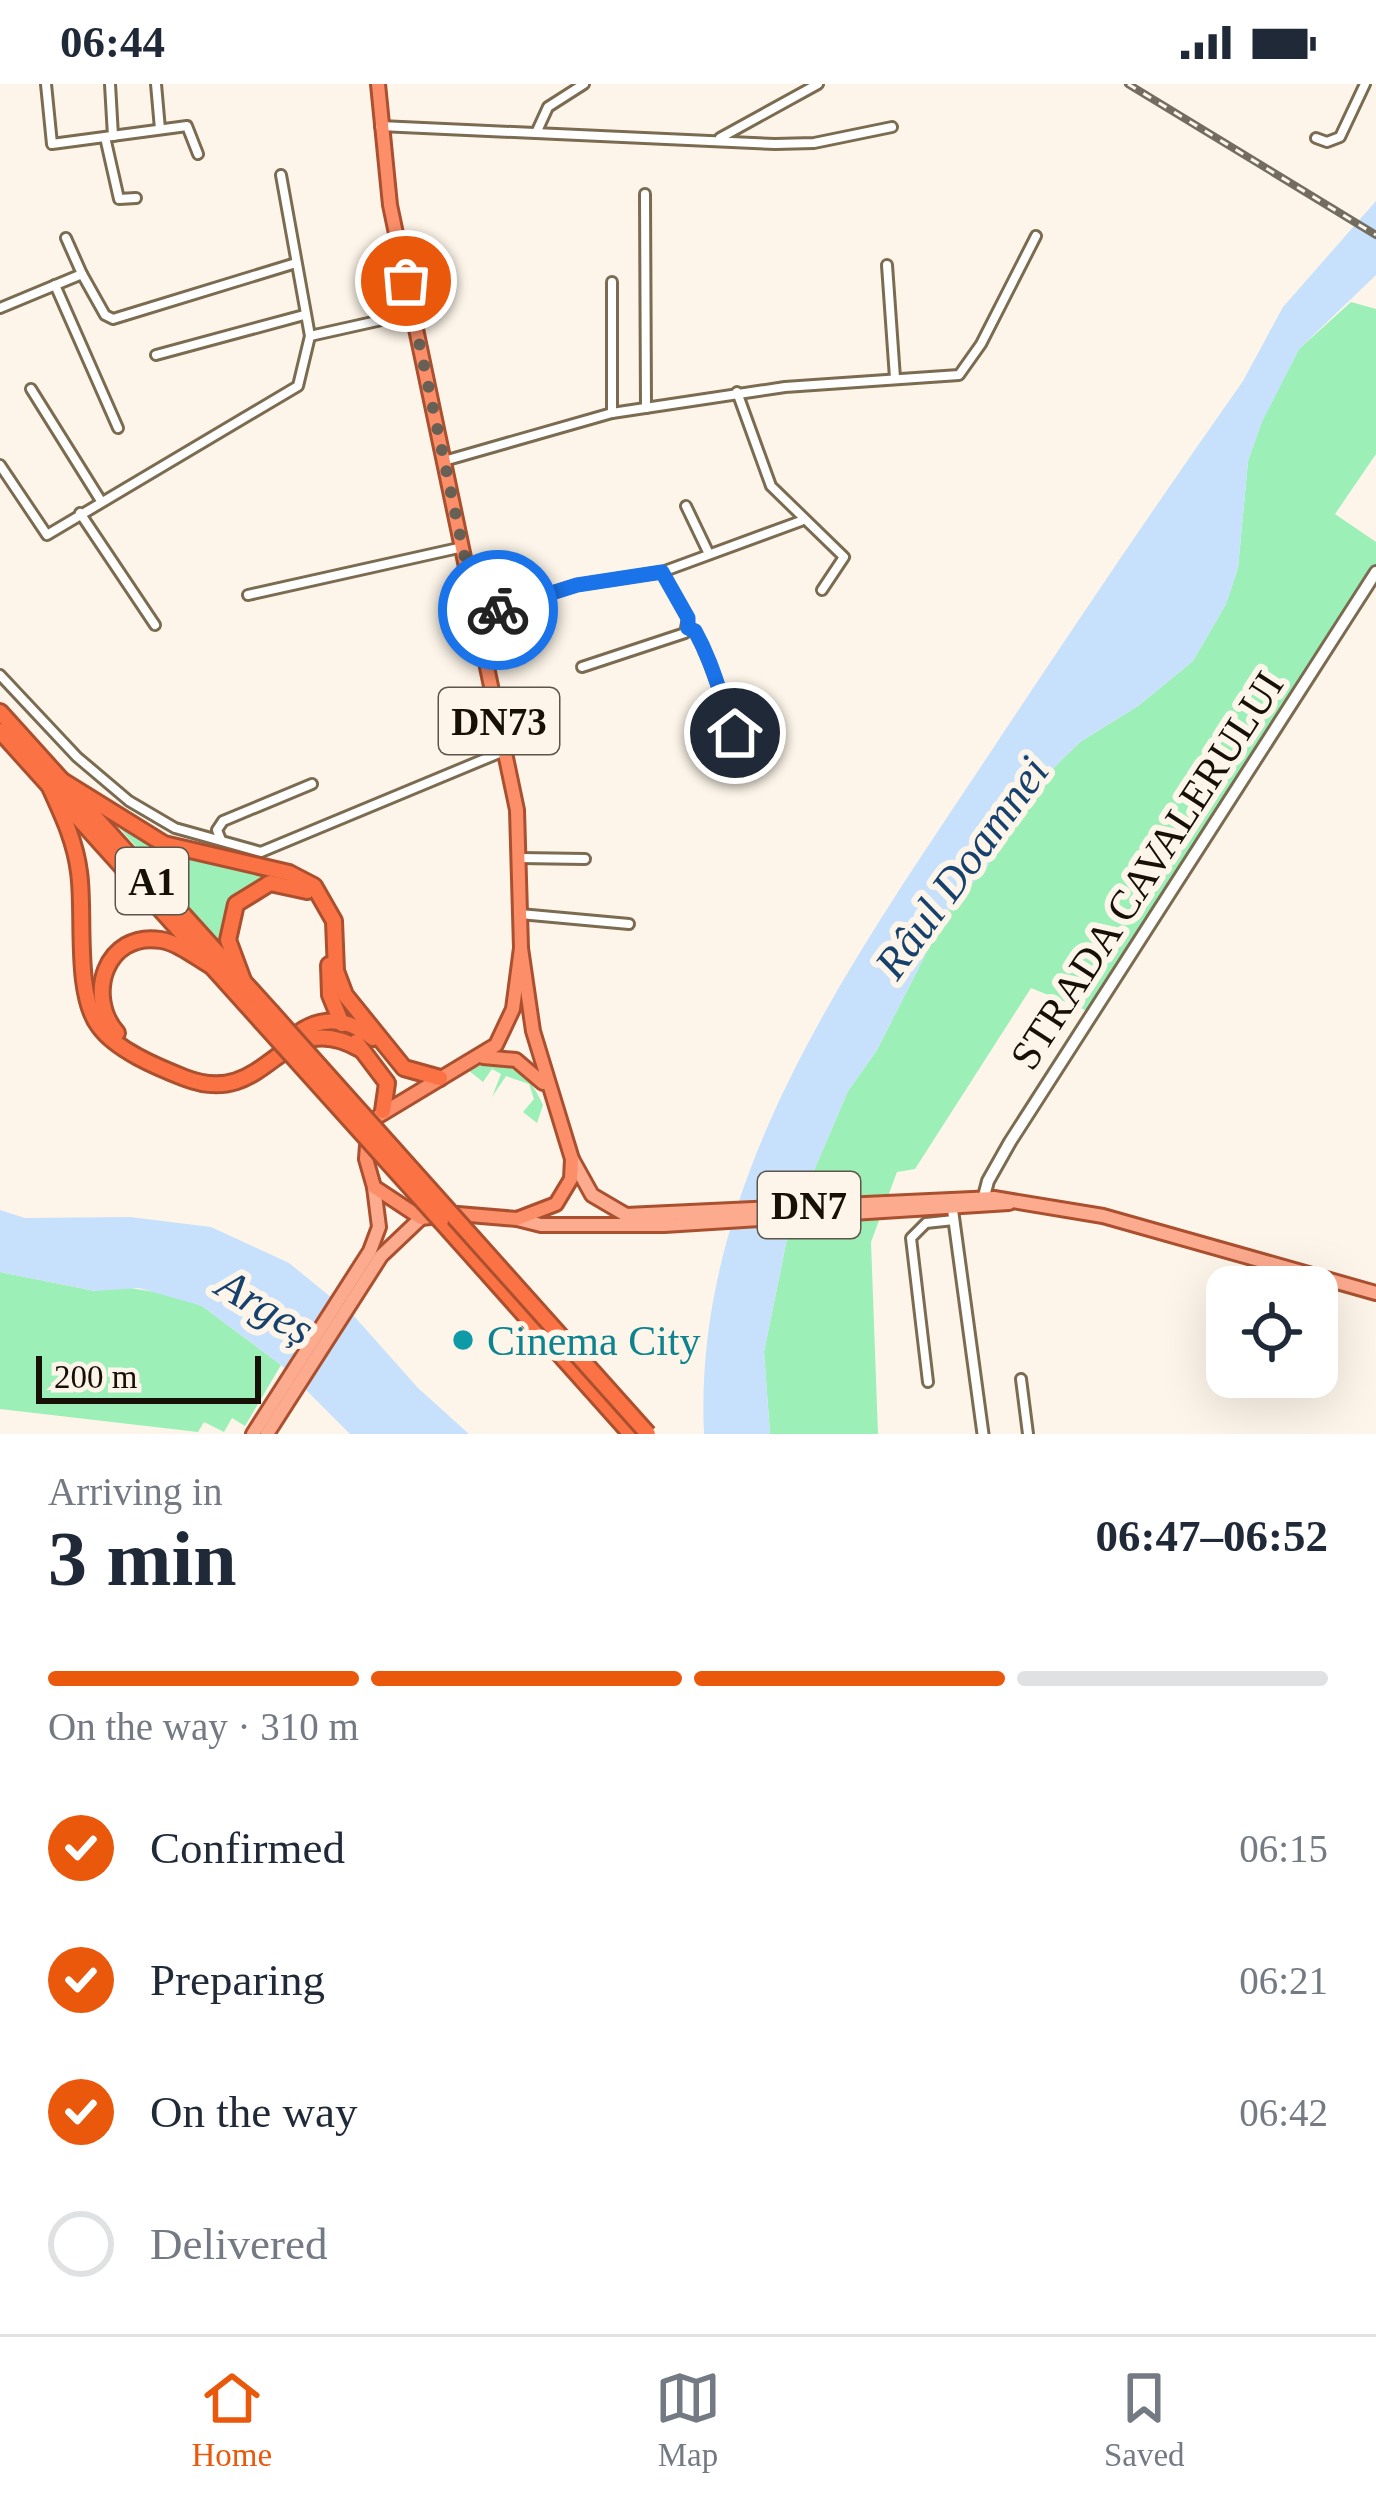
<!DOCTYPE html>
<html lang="en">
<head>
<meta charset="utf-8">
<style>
	body { margin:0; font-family:"Times New Roman",serif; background:#f6f6f7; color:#1f2937; height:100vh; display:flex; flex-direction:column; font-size:45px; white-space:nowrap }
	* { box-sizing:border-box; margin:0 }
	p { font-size:39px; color:#747a83 }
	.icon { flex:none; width:66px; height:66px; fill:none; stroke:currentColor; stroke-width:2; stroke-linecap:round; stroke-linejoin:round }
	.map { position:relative; height:1350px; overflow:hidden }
	.sheet { display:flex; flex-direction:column; background:#fff; flex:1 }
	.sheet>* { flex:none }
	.fabs { position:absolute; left:1206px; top:1182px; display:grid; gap:24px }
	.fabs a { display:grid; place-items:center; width:132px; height:132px; border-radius:24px; background:#fff; box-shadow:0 12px 48px #0002; font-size:60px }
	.scale { position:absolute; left:36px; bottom:30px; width:225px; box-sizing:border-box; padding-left:12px; border:6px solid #171006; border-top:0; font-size:33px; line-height:42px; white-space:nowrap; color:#171006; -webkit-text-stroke:9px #fdf5e9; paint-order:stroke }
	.pin { position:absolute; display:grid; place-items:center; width:102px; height:102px; color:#fff; margin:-51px; border:6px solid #fff; border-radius:50%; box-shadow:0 3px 12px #0007 }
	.courier { position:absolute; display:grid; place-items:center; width:120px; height:120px; margin:-60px; border:9px solid #1a73e8; border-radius:50%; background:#fff; color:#222; box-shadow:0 3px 15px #0007 }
	.head em { font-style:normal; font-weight:700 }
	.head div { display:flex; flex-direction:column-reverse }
	.head { display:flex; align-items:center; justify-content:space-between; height:204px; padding:0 48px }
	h1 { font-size:78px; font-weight:700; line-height:90px }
	.bar { display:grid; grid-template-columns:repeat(4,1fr); gap:18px 12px; align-content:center; height:144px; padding:0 48px }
	.bar i { height:15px; border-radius:9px; background:#e0e1e3 }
	.bar .selected { background:#ea580c }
	.bar p { grid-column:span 4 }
	ol { padding:0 48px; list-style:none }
	li { display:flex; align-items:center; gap:36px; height:132px }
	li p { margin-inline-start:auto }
	li .icon { padding:12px; border-radius:50%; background:#ea580c; color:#fff; stroke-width:4 }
	li:last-child { color:#747a83 }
	li i { width:66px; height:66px; border:6px solid #e0e1e3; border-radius:50% }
	.status { display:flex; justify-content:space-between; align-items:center; height:84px; padding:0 60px; background:#fff; direction:ltr }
	.status svg { height:33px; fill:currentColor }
	.menu { display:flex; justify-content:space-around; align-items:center; height:168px; border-top:3px solid #e0e1e3; background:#fff; font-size:33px; color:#747a83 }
	.menu a { display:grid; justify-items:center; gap:6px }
	.menu .selected { color:#ea580c }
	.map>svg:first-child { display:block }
	.green { fill:#9cefb6 }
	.water { fill:#c7e0fc }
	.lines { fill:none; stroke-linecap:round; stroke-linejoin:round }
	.minor-casing { stroke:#7b6b50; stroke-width:14 }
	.tertiary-casing { stroke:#7b6b50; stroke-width:15 }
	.secondary-casing { stroke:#7b6b50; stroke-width:16 }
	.primary-casing { stroke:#ab502f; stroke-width:18 }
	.trunk-casing { stroke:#ab502f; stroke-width:18 }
	.motorway-casing { stroke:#ab502f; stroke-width:20 }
	.minor { stroke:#fff; stroke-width:8 }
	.tertiary { stroke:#fff; stroke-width:9 }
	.secondary { stroke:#fff; stroke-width:10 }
	.primary { stroke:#fdab8f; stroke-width:12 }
	.trunk { stroke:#fc8f6a; stroke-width:12 }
	.motorway { stroke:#fb7345; stroke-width:14 }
	.rail-casing { stroke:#736c61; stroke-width:8 }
	.rail { stroke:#fdf5e9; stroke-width:3; stroke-dasharray:9; stroke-linecap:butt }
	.motorway-bridge-casing { stroke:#ab502f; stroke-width:20; stroke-linecap:butt }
	.motorway-bridge { stroke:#fb7345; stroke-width:14 }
	.done { stroke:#686055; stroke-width:12; stroke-dasharray:0 21.6 }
	.route { stroke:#1a73e8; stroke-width:15 }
	.culture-dot { fill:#0f9aa8; stroke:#fdf5e9; stroke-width:4.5 }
	.labels { text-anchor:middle; stroke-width:12; stroke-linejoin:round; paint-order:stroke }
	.shield { fill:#fdf5e9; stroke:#5c554a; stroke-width:3 }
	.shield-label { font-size:39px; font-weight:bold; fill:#171006 }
	.street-label { font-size:42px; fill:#171006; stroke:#fdf5e9 }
	.culture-label { font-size:42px; fill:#0d838f; stroke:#fdf5e9; text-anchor:start }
	.water-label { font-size:45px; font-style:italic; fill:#16416d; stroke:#fdf5e9 }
</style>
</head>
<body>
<div class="status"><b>06:44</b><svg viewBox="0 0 49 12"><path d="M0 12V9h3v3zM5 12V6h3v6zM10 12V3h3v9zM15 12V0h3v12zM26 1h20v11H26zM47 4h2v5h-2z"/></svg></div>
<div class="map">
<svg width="1376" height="1350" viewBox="0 0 1376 1350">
	<rect width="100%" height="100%" fill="#fdf5e9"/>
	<g class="green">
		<path d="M1351 218 1376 225V370L1335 430 1376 458V498L1100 932 1031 904 915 1085 897 1088 871 1158 878 1350H770L764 1268 789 1145 848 1007 877 966 948 826 987 783 1019 718 1080 658 1138 622 1193 577 1226 520 1238 484 1248 377 1262 337 1299 265Z"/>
		<path d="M109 732 135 748 295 796H262L237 813 228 867Z"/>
		<path d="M491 978C520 982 531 995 543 1021L537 1039 523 1028 534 1015 529 1000 506 992 492 1013 501 990 492 985 483 998 468 986Z"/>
		<path d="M0 1188 95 1207 117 1202 174 1211 202 1222 281 1281 245 1342 232 1334 224 1348 204 1338 198 1348 0 1325Z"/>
	</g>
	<g class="water">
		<path d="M1376 117V191L1299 265 1262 338 1248 377 1238 484 1226 520 1193 577 1138 622 1080 658 1019 718 987 783 948 826 877 966 848 1007 789 1145 764 1268 770 1350H704C692 1094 857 870 992 666 1074 542 1157 419 1243 297L1283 223Z"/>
		<path d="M0 1126 25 1134 130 1133 211 1143 289 1179 354 1232 418 1304 469 1350H350L281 1281 202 1222 139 1204 95 1207 0 1188Z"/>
	</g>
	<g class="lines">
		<defs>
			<g id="minor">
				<path d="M46 0 52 60 187 42 198 70"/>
				<path d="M110 0 113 52"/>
				<path d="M156 0 160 45"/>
				<path d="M380 42 775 60 814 59 892 43"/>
				<path d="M537 47 548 23 584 0"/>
				<path d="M105 53 119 115 136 114"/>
				<path d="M720 54 818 0"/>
				<path d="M1316 54 1327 58 1340 53 1365 0"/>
				<path d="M645 110 646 324"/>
				<path d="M66 154 82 190"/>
				<path d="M887 181 895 294"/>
				<path d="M612 198V329"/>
				<path d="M55 201 118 344"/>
				<path d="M0 224 82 190 105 231 113 235 296 179"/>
				<path d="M310 252 413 229"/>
				<path d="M156 271 304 231"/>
				<path d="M31 305 101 417"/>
				<path d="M737 308 771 402 844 473 822 506"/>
				<path d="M444 377 612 329 785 303 959 291 981 260 1036 152"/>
				<path d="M0 381 47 451 298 302 310 252 281 91"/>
				<path d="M686 422 709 470"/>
				<path d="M80 429 155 541"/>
				<path d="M248 511 463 463"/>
				<path d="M477 531 577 501 662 488 801 437"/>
				<path d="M688 544 695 547C713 581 720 613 735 649"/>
				<path d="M582 583 685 549 688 534 662 488"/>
				<path d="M0 591 77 673 129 717 175 744 261 768 504 667"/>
				<path d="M221 756 217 746 223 737 312 700"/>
				<path d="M520 774 585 775"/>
				<path d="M520 830 629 840"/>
				<path d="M1021 1295 1028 1350"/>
				<path d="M928 1298 911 1154 926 1139 954 1136"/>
			</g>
			<path id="tertiary" d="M952 1122 983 1350"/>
			<path id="secondary" d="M982 1120 988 1097 1010 1058 1376 488"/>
			<g id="primary">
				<path d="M572 1075 592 1111 626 1131 994 1114 1103 1132 1376 1209"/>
				<path d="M517 1135 541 1141H664L1009 1119"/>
				<path d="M253 1350 370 1167 379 1143 374 1103"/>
				<path d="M267 1350 381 1172 421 1134"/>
			</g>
			<g id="trunk">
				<path d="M483 973 516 976 543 999"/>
				<path d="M380 1031 496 961 513 925 521 864"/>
				<path d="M368 1048 366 1075 374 1103 421 1134 458 1130 517 1135 556 1120 571 1095 572 1075 533 947 521 864 517 726 390 121 378 0"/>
			</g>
			<g id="motorway">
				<path d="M0 628 271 928"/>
				<path d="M0 647 261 937"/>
				<path d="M61 696 164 760 289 789 314 802 334 837 336 887 345 911 404 984 440 994"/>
				<path d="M49 701C62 730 75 756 79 788 85 829 74 909 99 942 116 966 157 983 185 994 270 1027 280 919 360 965"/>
				<path d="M329 881 330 911 342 940"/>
				<path d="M244 899 228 856 236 820 270 799 307 807"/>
				<path d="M117 949C85 913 105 847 161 856 179 859 197 874 213 883"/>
				<path d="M296 951C321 931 348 934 373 954"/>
				<path d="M356 958 387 999 383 1027"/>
				<path d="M441 1137 631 1350"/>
			</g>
		</defs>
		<use href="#minor" class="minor-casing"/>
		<use href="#tertiary" class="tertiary-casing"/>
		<use href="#secondary" class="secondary-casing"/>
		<use href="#primary" class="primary-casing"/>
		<use href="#trunk" class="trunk-casing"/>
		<use href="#motorway" class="motorway-casing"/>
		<use href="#minor" class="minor"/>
		<use href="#tertiary" class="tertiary"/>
		<use href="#secondary" class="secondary"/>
		<use href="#primary" class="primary"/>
		<use href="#trunk" class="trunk"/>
		<use href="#motorway" class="motorway"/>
		<defs>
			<path id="rail" d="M1128 0 1376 151"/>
		</defs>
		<use href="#rail" class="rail-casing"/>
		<use href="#rail" class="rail"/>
		<defs>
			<g id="motorway-bridge">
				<path d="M271 928 648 1350"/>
				<path d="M261 937 441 1137"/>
			</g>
		</defs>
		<use href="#motorway-bridge" class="motorway-bridge-casing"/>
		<use href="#motorway-bridge" class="motorway-bridge"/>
	</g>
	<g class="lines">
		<path class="done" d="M406 197 477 531 498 526"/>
		<path class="route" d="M498 526 577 501 662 488 688 534V544L695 547C714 581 720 613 735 649"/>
	</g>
	<circle class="culture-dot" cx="463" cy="1256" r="12"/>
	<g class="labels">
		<g class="shield">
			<rect x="439" y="604" width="120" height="66" rx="9"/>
			<rect x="116" y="764" width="72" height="66" rx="9"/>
			<rect x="758" y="1088" width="102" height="66" rx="9"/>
		</g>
		<g class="shield-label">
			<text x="499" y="651">DN73</text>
			<text x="152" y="811">A1</text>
			<text x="809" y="1135">DN7</text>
		</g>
		<g class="street-label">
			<text transform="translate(1146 786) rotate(-57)" y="15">STRADA CAVALERULUI</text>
		</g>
		<g class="culture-label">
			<text x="487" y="1271">Cinema City</text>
		</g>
		<g class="water-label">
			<text transform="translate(961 783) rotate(-54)" y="16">Râul Doamnei</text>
			<text transform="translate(266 1222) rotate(31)" y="16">Argeș</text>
		</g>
	</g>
</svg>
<div class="fabs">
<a><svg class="icon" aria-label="locate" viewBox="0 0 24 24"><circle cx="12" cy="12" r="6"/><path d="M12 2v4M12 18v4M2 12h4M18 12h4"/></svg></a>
</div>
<div class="scale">200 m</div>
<div class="pin" style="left:406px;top:197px;background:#ea580c"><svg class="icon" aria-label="bag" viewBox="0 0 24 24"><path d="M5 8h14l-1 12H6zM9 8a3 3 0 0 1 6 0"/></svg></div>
<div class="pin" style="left:735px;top:649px;background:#1f2937"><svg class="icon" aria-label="home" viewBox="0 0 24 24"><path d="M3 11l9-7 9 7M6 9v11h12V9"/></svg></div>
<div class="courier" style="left:498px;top:526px"><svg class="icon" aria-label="bike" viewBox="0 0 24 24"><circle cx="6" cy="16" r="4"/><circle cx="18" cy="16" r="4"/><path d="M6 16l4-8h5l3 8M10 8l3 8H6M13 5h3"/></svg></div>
</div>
<section class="sheet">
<div class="head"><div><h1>3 min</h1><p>Arriving in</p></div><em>06:47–06:52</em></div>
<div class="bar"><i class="selected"></i><i class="selected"></i><i class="selected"></i><i></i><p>On the way · 310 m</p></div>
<ol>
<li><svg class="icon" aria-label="check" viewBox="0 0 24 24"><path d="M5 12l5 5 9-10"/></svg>Confirmed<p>06:15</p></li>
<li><svg class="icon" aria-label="check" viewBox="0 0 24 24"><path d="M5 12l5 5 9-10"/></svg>Preparing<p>06:21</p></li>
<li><svg class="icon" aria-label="check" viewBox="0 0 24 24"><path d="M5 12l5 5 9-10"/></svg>On the way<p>06:42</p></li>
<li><i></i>Delivered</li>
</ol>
</section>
<nav class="menu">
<a class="selected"><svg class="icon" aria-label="home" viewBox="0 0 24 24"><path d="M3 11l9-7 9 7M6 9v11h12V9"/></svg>Home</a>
<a><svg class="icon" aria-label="map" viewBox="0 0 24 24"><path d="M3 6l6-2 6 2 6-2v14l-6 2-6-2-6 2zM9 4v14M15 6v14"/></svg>Map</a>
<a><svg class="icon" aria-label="saved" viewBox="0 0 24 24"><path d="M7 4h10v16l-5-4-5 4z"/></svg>Saved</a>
</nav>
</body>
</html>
